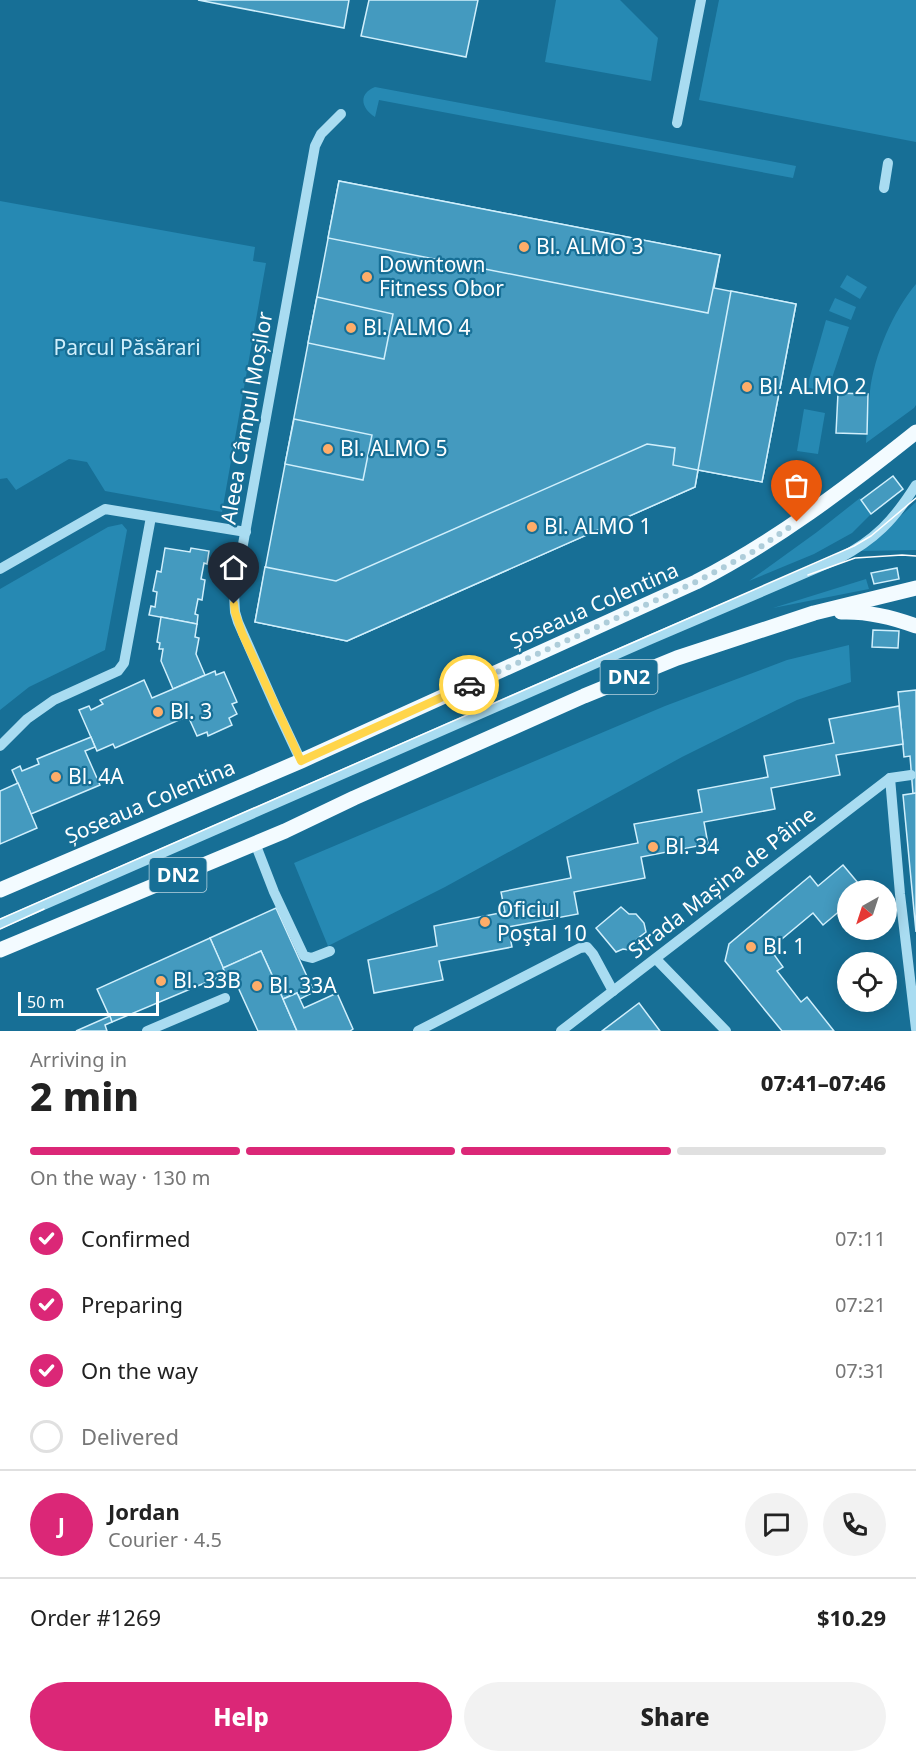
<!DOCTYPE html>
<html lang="en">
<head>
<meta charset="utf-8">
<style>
	body { margin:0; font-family:"Noto Sans",sans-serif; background:#f2f2f2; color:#222; height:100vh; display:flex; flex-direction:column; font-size:22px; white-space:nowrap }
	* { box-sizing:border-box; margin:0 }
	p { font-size:20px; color:#767676 }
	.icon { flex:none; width:33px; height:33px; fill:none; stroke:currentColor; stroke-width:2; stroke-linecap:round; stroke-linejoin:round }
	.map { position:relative; height:1031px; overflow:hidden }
	.details { display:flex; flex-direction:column; background:#fff; flex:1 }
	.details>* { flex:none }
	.needle { width:39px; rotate:219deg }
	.buttons { position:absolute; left:837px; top:880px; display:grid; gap:12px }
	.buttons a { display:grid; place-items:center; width:60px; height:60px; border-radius:50%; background:#fff; box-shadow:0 3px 15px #0003; font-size:30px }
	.scale { position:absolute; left:18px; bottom:15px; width:141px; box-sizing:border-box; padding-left:6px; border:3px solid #fff; border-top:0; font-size:16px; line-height:21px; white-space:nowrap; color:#fff; -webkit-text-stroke:4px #176f96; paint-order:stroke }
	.pin { position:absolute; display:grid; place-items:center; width:51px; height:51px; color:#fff; margin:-62px -26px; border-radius:50% 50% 50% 0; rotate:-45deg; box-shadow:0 0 6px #0007 }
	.pin .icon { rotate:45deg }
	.courier { position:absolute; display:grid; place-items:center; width:60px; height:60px; margin:-30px; border:4px solid #ffd54a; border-radius:50%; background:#fff; color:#222; box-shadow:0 2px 8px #0007 }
	.headline em { font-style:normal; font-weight:800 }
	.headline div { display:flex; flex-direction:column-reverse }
	.headline { display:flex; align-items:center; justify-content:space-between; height:102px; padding:0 30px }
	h1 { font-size:39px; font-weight:800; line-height:45px }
	.bar { display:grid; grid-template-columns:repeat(4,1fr); gap:9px 6px; align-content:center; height:72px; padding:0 30px }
	.bar i { height:8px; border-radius:4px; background:#e0e0e0 }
	.bar .on { background:#db2777 }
	.bar p { grid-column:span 4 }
	.line { display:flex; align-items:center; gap:15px; padding:0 30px; border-top:2px solid #e0e0e0 }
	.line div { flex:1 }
	.round { display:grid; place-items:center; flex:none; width:63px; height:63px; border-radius:32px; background:#f2f2f2 }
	ol { padding:0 30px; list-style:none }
	li { display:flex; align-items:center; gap:18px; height:66px }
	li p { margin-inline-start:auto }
	li .icon { padding:6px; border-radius:50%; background:#db2777; color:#fff; stroke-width:4 }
	li:last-child { color:#767676 }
	li i { width:33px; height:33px; border:3px solid #e0e0e0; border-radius:50% }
	.primary-button { display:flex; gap:12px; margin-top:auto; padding:12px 30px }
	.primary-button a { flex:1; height:69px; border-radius:36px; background:#db2777; color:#fff; font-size:24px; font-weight:800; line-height:69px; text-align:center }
	.primary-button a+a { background:#f2f2f2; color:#222 }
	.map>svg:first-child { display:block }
	.green { fill:#2689b3 }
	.building { fill:#449abf; stroke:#d0effc; stroke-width:1.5 }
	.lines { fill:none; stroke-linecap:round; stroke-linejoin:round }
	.minor { stroke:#a9dcf1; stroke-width:10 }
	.major { stroke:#f3fbff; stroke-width:15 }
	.tram { stroke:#fff; stroke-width:1.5 }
	.done { stroke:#aecdda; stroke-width:6; stroke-dasharray:0 10.8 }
	.route { stroke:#ffd54a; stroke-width:8 }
	.poi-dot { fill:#ffad69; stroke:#176f96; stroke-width:2 }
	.labels { text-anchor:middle; stroke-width:4.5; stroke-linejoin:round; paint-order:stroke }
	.shield { fill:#176f96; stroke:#b9d4e0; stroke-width:1.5 }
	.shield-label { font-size:20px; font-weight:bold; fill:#fff }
	.poi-label { font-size:21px; fill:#fff; stroke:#176f96; text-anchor:start }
	.park-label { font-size:21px; fill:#d0effc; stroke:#176f96 }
	.street-label { font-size:21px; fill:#fff; stroke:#176f96 }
</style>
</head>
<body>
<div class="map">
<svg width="916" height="1031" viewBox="0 0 916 1031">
	<rect width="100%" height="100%" fill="#176f96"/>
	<g class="green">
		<path d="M556 0H620L658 38 651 81 545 62Z"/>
		<path d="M719 0H916V142L699 100Z"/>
		<path d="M375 87 796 166 793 178 379 100 375 117C361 108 358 94 375 87Z"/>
		<path d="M0 201 255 247 253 261 266 263 222 512 105 491 87 462 69 459 16 490 7 478 0 479Z"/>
		<path d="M847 275 867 287 860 299 840 287Z"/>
		<path d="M916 284V405L914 408 866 443C867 426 868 408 870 391 874 356 893 311 916 284Z"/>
		<path d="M835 298 856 307 851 320 829 311Z"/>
		<path d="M826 320 849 327 827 393 807 387Z"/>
		<path d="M804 409 825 413 818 454 797 451Z"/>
		<path d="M860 498 871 514 852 533 814 554 749 581 817 532Z"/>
		<path d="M916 502V550L859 551 884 531Z"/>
		<path d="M122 524 127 530 105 650 29 687 0 710V589L108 527Z"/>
		<path d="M866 579 869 589 773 608Z"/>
		<path d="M849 645 851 682 797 700 682 757 445 887 328 946 294 863 665 706 787 660Z"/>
	</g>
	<g class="building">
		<path d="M198 0H349L344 28Z"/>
		<path d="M369 0H478L466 57 361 36Z"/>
		<path d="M339 181 720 255 714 288 796 304 762 482 698 470 695 487 347 641 255 622Z"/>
		<path d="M339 181 720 255 708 313 328 238Z"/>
		<path d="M731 291 796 304 762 482 698 470Z"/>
		<path d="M317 297 393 314 384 359 308 343Z"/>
		<path d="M838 393 868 394 867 434 836 433Z"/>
		<path d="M294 419 372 435 363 480 285 464Z"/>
		<path d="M647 444 675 448 673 465 698 470 695 487 347 641 255 622 265 567 336 581Z"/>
		<path d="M893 476 903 489 871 514 861 500Z"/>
		<path d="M165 548 190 552 191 548 209 551 207 564 204 563 201 579 205 580 202 600 198 599 195 614 198 615 197 624 149 615 151 606 155 607 157 592 153 591 157 571 161 572Z"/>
		<path d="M897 568 899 579 874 584 871 573Z"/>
		<path d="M161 617 197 624 195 637 199 638 196 654 205 675 173 689 161 661 163 649H159L160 643 157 642Z"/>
		<path d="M873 630 899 631 898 648 872 647Z"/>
		<path d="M215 671 216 675 224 672 237 702 232 704 237 714 229 718 232 725 208 736 207 732 197 736 188 716 115 748 113 744 97 751 79 710 89 706 91 710 103 704 100 700 144 680 152 698Z"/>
		<path d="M916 690V793L913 794 910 756 904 757 898 692Z"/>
		<path d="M899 706 903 744 836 755 840 775 771 788 775 809 704 822 708 844 641 857 645 878 574 892 578 914 508 927 512 947 439 961 443 980 374 993 368 960 437 946 434 926 505 912 501 892 571 878 567 857 638 843 634 824 702 812 698 790 768 777 764 756 834 743 829 719Z"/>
		<path d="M91 737 95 747 85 751 100 785 31 814 12 770 20 766 22 771 39 764 37 759Z"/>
		<path d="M18 783 37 828 0 844V791Z"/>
		<path d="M916 793V932L903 795Z"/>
		<path d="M843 865 864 890 848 891V904L823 925 813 913 770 949 783 967 777 971 801 1002 807 997 834 1031H782L725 961 729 944 810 876 818 886Z"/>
		<path d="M621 907 629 914H636L644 923 646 932 637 939 635 945 629 950 623 949 616 952 596 928Z"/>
		<path d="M276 908 314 992 300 999 297 993 283 999 261 951 223 968 210 938Z"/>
		<path d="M210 938 226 974 112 1022 97 989Z"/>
		<path d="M261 951 283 999 297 1031H258L231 972 226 974 223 968Z"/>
		<path d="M297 993 304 1008 337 993 353 1029 350 1031H297L283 999Z"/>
		<path d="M639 1003 660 1031H602Z"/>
		<path d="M110 1016 112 1022 105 1025 107 1031H76Z"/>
	</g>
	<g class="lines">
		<g class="minor">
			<path d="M677 123 701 0"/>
			<path d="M884 188 888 163"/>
			<path d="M0 569 105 509 246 532"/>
			<path d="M0 746 27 719 54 700 118 671 124 663 151 517"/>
			<path d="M301 761 277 710 238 622 235 612 234 594 315 146 321 134 341 114"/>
			<path d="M890 778 900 894 916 1029"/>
			<path d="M255 843 274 892 304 956 312 958 330 951"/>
			<path d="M0 924 649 640 838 559C875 540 894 520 916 485"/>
			<path d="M656 959 726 1031"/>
			<path d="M147 1031 225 998"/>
			<path d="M418 1031 580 948 587 947 593 954 613 991"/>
			<path d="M561 1031 890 778 911 775"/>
		</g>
		<g class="major">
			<path d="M841 612C867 611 892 617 916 626"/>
			<path d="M0 890 301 761 696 582C776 541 846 488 916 432"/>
			<path d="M0 950 285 831 354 798 584 696 677 658 814 613 916 588"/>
		</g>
		<g class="tram">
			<path d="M808 575 855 558 902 555 916 556"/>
			<path d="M0 919 854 546 871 536 916 498"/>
			<path d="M0 929 44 909"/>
		</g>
	</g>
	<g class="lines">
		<path class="done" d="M469 685 696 582 756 550 797 522"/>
		<path class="route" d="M234 604 235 612 242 633 301 761 469 685"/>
	</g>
	<g class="poi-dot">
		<circle cx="524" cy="247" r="6"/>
		<circle cx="367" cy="277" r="6"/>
		<circle cx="351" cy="328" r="6"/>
		<circle cx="747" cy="387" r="6"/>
		<circle cx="328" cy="449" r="6"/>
		<circle cx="532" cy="527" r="6"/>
		<circle cx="158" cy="712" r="6"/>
		<circle cx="56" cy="777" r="6"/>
		<circle cx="653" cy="847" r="6"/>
		<circle cx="485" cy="922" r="6"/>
		<circle cx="751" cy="947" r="6"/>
		<circle cx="161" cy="981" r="6"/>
		<circle cx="257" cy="986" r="6"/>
	</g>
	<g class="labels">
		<g class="shield">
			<rect x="600.5" y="660" width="57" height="34" rx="4.5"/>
			<rect x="149.5" y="858" width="57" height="34" rx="4.5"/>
		</g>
		<g class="shield-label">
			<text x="629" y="684">DN2</text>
			<text x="178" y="882">DN2</text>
		</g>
		<g class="poi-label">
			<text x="536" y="254">Bl. ALMO 3</text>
			<text x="379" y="272">Downtown<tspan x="379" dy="24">Fitness Obor</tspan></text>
			<text x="363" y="335">Bl. ALMO 4</text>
			<text x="759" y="394">Bl. ALMO 2</text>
			<text x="340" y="456">Bl. ALMO 5</text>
			<text x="544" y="534">Bl. ALMO 1</text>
			<text x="170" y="719">Bl. 3</text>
			<text x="68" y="784">Bl. 4A</text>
			<text x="665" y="854">Bl. 34</text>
			<text x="497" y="917">Oficiul<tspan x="497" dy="24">Poştal 10</tspan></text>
			<text x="763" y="954">Bl. 1</text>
			<text x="173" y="988">Bl. 33B</text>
			<text x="269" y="993">Bl. 33A</text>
		</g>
		<g class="park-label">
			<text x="127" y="355">Parcul Păsărari</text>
		</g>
		<g class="street-label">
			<text transform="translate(247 418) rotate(-80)" y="7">Aleea Câmpul Moșilor</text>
			<text transform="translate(594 606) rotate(-24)" y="7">Șoseaua Colentina</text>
			<text transform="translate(150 802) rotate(-23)" y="7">Șoseaua Colentina</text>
			<text transform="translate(722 883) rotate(-38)" y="7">Strada Mașina de Pâine</text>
		</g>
	</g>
</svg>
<div class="buttons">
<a><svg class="needle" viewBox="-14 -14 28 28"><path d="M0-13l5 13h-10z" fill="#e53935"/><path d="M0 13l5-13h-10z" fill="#767676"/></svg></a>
<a><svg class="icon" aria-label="locate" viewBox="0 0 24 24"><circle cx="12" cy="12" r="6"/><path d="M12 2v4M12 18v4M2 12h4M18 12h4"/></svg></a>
</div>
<div class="scale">50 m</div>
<div class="pin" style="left:797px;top:522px;background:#ea580c"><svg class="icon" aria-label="bag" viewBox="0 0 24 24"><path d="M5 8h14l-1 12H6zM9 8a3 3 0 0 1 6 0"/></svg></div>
<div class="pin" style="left:234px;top:604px;background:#1f2937"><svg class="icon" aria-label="home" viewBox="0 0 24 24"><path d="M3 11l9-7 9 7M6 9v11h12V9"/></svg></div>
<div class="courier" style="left:469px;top:685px"><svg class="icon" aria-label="car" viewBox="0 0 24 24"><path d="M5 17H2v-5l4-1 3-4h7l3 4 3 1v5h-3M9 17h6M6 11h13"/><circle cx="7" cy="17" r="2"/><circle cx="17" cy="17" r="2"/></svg></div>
</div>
<section class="details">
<div class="headline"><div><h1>2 min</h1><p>Arriving in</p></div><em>07:41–07:46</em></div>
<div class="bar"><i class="on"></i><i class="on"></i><i class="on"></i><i></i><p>On the way · 130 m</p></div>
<ol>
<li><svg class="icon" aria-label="check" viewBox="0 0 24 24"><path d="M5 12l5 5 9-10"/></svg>Confirmed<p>07:11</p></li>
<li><svg class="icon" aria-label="check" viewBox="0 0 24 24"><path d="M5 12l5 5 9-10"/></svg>Preparing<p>07:21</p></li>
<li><svg class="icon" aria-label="check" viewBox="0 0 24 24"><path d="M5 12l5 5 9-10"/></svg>On the way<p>07:31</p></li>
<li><i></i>Delivered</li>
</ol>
<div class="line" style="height:108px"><b class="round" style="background:#db2777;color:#fff">J</b><div><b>Jordan</b><p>Courier · 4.5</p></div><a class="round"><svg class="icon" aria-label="chat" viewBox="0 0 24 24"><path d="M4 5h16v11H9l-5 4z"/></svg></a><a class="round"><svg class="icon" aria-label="phone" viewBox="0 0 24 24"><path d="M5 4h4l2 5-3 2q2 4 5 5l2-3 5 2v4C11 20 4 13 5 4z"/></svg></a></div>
<div class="line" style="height:78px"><div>Order #1269</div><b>$10.29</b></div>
<div class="primary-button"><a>Help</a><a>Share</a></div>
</section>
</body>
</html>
